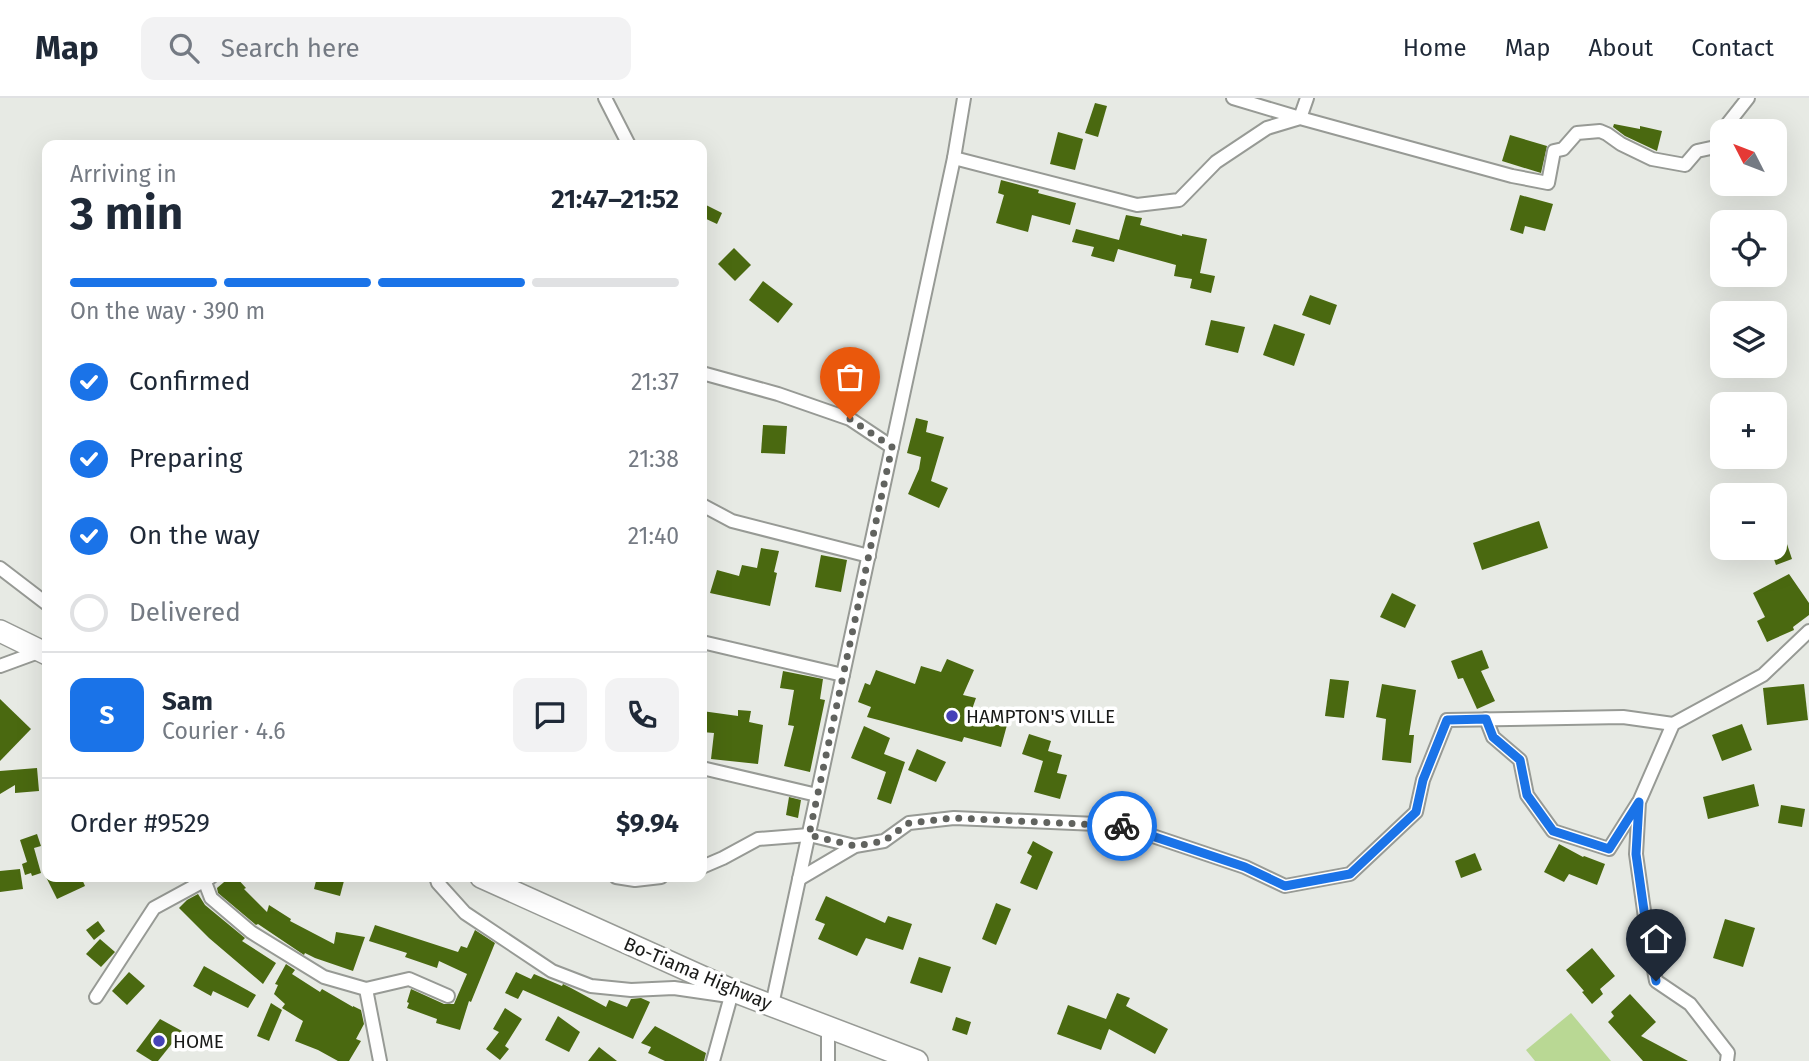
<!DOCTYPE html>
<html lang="en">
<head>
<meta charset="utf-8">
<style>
	body { margin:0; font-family:"Fira Sans",sans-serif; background:#f2f2f3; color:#1f2937; height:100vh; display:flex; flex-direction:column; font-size:26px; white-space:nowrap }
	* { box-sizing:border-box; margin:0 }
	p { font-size:23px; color:#747a83 }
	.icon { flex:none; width:38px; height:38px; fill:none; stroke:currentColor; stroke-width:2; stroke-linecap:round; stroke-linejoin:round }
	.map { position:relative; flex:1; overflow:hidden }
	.details { position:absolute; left:42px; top:42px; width:665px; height:742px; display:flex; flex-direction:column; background:#fff; border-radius:14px; box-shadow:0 7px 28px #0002 }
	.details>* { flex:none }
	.needle { width:46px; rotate:312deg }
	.fabs { position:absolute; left:1710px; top:21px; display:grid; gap:14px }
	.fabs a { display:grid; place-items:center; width:77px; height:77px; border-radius:14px; background:#fff; box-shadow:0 7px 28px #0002; font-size:35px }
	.pin { position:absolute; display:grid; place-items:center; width:60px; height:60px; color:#fff; margin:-72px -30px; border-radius:50% 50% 50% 0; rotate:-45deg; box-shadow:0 0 7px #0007 }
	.pin .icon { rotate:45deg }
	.courier { position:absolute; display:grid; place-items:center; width:70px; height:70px; margin:-35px; border:5px solid #1a73e8; border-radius:50%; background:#fff; color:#222; box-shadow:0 2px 9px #0007 }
	.overview em { font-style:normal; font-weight:700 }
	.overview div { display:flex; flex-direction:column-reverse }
	.overview { display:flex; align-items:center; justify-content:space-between; height:119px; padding:0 28px }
	h1 { font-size:46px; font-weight:700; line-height:52px }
	.bar { display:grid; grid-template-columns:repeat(4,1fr); gap:10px 7px; align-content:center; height:84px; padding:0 28px }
	.bar i { height:9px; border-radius:5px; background:#e0e1e3 }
	.bar .on { background:#1a73e8 }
	.bar p { grid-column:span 4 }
	.line { display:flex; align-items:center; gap:18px; padding:0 28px; border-top:2px solid #e0e1e3 }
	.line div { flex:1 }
	.round { display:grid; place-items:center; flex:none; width:74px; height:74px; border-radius:14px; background:#f2f2f3 }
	ol { padding:0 28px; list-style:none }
	li { display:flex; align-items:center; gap:21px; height:77px }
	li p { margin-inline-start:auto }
	li .icon { padding:7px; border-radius:50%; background:#1a73e8; color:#fff; stroke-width:4 }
	li:last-child { color:#747a83 }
	li i { width:38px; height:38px; border:4px solid #e0e1e3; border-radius:50% }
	header { display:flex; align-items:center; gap:42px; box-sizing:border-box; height:98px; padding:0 35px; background:#fff; border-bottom:2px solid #e0e1e3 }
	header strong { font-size:33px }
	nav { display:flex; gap:38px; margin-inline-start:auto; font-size:24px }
	.search { width:490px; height:63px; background:#f2f2f3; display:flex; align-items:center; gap:18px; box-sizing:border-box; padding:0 24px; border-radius:14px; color:#747a83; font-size:26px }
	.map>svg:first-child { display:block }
	.green { fill:#b9d894 }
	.building { fill:#4a6910 }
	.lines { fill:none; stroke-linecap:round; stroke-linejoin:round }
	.minor-casing { stroke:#979a95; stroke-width:16 }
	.trunk-casing { stroke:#979a95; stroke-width:24 }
	.minor { stroke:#fff; stroke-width:12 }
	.trunk { stroke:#fff; stroke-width:21 }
	.done { stroke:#61635f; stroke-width:7; stroke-dasharray:0 12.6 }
	.route { stroke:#1a73e8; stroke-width:9 }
	.poi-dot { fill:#4642b8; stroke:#fff; stroke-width:2.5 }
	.labels { text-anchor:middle; stroke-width:7; stroke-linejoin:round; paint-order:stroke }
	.poi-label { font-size:19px; fill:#191a18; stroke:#fff; text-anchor:start }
	.street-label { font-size:19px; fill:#191a18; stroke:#fff }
</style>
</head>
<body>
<header>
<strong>Map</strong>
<div class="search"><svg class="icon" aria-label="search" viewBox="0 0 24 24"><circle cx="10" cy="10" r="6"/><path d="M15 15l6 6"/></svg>Search here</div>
<nav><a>Home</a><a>Map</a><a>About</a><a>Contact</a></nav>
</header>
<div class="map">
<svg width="1809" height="963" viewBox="0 0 1809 963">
	<rect width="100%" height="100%" fill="#e7eae4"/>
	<path class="green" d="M1571 915 1611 963H1535L1526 952Z"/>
	<g class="building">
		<path d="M1095 5 1107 8 1098 39 1085 35Z"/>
		<path d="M1614 26 1640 31V28L1662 33 1657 53 1625 38 1613 29Z"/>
		<path d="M1058 34 1083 41 1075 72 1050 66Z"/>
		<path d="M1510 37 1547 48 1541 75 1502 63Z"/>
		<path d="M1001 82 1039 92 1038 95 1076 105 1070 127 1032 117 1028 134 996 125 1004 97 998 95Z"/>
		<path d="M1520 97 1553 106 1545 133 1525 128 1523 136 1510 132Z"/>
		<path d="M702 105 722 115 717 126 702 119Z"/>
		<path d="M1126 117 1142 120 1140 127 1182 138V136L1207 141 1200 175 1215 178 1211 195 1190 190 1192 181 1174 178 1176 167 1118 151 1114 164 1091 158 1094 149 1072 144 1076 131 1119 142Z"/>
		<path d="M734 150 751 167 735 183 718 166Z"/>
		<path d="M763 183 793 206 778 225 749 202Z"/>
		<path d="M1310 197 1337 207 1330 227 1302 217Z"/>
		<path d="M1211 222 1245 229 1238 255 1205 247Z"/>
		<path d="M1274 226 1305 236 1294 268 1263 257Z"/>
		<path d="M916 320 928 323 926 334 944 339 931 383 948 390 939 410 908 396 919 371 921 359 907 355Z"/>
		<path d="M763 327 787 328 785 356 761 355Z"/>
		<path d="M1539 423 1548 450 1482 472 1473 445Z"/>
		<path d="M1784 437 1792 461 1776 467 1770 450H1774V440Z"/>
		<path d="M761 450 779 453 774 474 777 475 770 508 710 495 717 472 739 478 742 467 757 470Z"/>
		<path d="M821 457 847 462 841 494 815 489Z"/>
		<path d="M1789 476 1809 505V517L1793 529 1794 532 1767 544 1757 523 1765 519 1753 495Z"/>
		<path d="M1392 495 1416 507 1405 530 1380 519Z"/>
		<path d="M1482 552 1489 570 1481 573 1495 603 1477 611 1463 580 1458 581 1451 563Z"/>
		<path d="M947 561 974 572 963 597 976 600 970 617 1007 627 1001 649 964 639 962 644 867 619 871 609 858 604 865 585 870 587 876 572 915 586 921 568 941 574Z"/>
		<path d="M783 573 823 581 820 601 825 602 810 674 784 668 794 628 788 627 794 592 780 590Z"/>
		<path d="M1330 581 1349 583 1344 620 1325 618Z"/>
		<path d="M1382 586 1416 592 1409 637H1414L1411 665 1382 662 1386 621 1376 619Z"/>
		<path d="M1804 586 1808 622 1767 627 1763 590Z"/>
		<path d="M0 601 31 631 0 663Z"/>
		<path d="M738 612 751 613 749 624 763 627 758 666 711 661 714 635 702 634V613L738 618Z"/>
		<path d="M1742 626 1752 652 1722 663 1712 637Z"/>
		<path d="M864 628 890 640 884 656 905 664 891 706 877 701 886 674 851 660Z"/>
		<path d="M1029 636 1051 643 1048 653 1062 657 1057 675 1067 677 1060 701 1034 694 1043 663 1022 656Z"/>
		<path d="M917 651 946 664 936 684 908 672Z"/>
		<path d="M37 670 39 693 15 695V687L0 696V673Z"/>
		<path d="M1754 686 1759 708 1708 721 1703 699Z"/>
		<path d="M789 699 801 702 798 720 786 717Z"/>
		<path d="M1781 707 1805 711 1802 729 1778 725Z"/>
		<path d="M37 736 41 748 34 750 41 775 32 778 31 775 25 777 22 766 27 764 20 742Z"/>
		<path d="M1033 743 1053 754 1037 792 1020 785 1032 758 1027 755Z"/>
		<path d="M1559 746 1583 759 1584 758 1605 766 1597 787 1569 776 1564 784 1544 774Z"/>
		<path d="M1475 755 1482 772 1461 780 1455 763Z"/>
		<path d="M20 771 23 791 0 794V773Z"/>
		<path d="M46 779H81L85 788 57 801Z"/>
		<path d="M230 779H236L246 790 244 791 267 814 269 807 291 821 290 823 334 846 336 834 365 839 353 873 315 860 305 855 304 857 258 826 256 827 218 795 217 790Z"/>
		<path d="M317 779H345L340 798 314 791Z"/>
		<path d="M198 796 205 807 245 840 242 843 276 865 263 886 209 840 179 810 187 802Z"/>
		<path d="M826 798 885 825 888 818 912 826 903 852 866 840 857 858 818 841 825 826 815 822Z"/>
		<path d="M996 805 1011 811 996 847 982 841Z"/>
		<path d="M1725 821 1755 830 1743 869 1713 860Z"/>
		<path d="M98 823 105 833 94 842 86 832Z"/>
		<path d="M375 827 458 854 461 848 467 850 475 832 495 845 471 904 469 903 460 932 436 925 437 921 407 910 409 905 407 904 411 891 444 906H454L467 876 439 863 437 870 405 859 407 855 369 843Z"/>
		<path d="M100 841 115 854 101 869 86 856Z"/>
		<path d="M1592 850 1615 878 1600 891 1603 896 1592 906 1582 894 1584 893 1566 872Z"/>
		<path d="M919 859 951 869 942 895 910 885Z"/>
		<path d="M286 866 295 872 292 876 320 894 322 891 353 909V908L361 912 364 926 356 941 361 943 349 963H338L318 952 295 943 303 923 282 910 285 906 274 896 278 887 275 886Z"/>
		<path d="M204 868 256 897 248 910 213 893 211 898 193 888Z"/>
		<path d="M129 874 145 888 127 907 112 893Z"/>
		<path d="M516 874 531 881 534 876 562 888 563 886 571 890 606 909 609 902 627 909 631 901 641 900 650 904 633 941 523 892 518 901 505 895Z"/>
		<path d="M1117 895 1130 900 1126 908 1168 931 1155 956 1109 931 1101 952 1057 936 1068 907 1106 921Z"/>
		<path d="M1630 896 1656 924 1641 938 1688 963H1643L1608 924 1614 918 1611 914Z"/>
		<path d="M271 905 282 912 269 943 257 938Z"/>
		<path d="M505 910 522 921 505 948 509 951 500 962 486 951 499 934 493 931Z"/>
		<path d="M558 918 580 934 569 954 545 942Z"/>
		<path d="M956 919 971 924 967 937 952 932Z"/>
		<path d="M160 921 182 933 158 963H152L136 953Z"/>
		<path d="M655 928 706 955 704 963H665L648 955 651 949 641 945Z"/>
		<path d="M599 949 617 963H588Z"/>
	</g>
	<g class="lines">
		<defs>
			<g id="minor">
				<path d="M605 0 629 47"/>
				<path d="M1233 0 1300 20 1307 0"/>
				<path d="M1722 33 1748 0"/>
				<path d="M954 60 1137 107 1179 102 1216 64 1267 30 1300 20 1512 78 1548 85 1554 53 1563 51 1577 35 1600 33 1607 36 1621 46 1652 61 1685 67 1697 53 1720 48V36L1722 34"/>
				<path d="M702 275 778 296 850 321 892 349"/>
				<path d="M702 407 732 423 869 458"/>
				<path d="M0 470 47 506"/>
				<path d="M702 544 843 577"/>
				<path d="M0 568 41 553"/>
				<path d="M1486 621 1493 639 1520 662 1527 697 1553 733 1609 751 1638 705"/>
				<path d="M702 670 817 697"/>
				<path d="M702 769 723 760 758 741 809 737 855 748"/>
				<path d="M203 779 211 800 251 834 324 879 366 891 380 963"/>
				<path d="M436 779 438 785 465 815 552 873 591 888 631 892 674 890 729 898"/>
				<path d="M616 779 635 782 661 779"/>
				<path d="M799 781 855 748 884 743 909 725 954 720 1120 727 1245 769 1285 788 1350 776 1416 714 1423 682 1447 622 1623 619 1673 626"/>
				<path d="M366 891 409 881 448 898"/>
				<path d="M96 899 154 810 211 779"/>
				<path d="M772 907 954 60 964 0"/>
				<path d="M828 929V963"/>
				<path d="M713 963 731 898"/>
				<path d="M1727 963 1728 955 1690 906 1656 883 1647 834 1636 756 1639 704 1673 626 1763 577 1809 533"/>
			</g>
			<g id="trunk">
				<path d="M0 533 47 556"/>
				<path d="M481 779 736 894 917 963"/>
			</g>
		</defs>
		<use href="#minor" class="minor-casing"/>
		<use href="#trunk" class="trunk-casing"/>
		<use href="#minor" class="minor"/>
		<use href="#trunk" class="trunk"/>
	</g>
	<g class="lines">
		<path class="done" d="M850 321 892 349 809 737 855 748 884 743 909 725 954 720 1122 728"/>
		<path class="route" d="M1122 728 1245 769 1285 788 1350 776 1416 714 1423 682 1447 622 1486 621 1493 639 1520 662 1527 697 1553 733 1609 751 1639 704 1636 756 1647 834 1656 883"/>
	</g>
	<g class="poi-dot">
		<circle cx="952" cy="618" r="7"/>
		<circle cx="159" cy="943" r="7"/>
	</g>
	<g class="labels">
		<g class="poi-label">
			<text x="966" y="625">HAMPTON'S VILLE</text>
			<text x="173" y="950">HOME</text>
		</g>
		<g class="street-label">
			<text transform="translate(698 875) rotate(23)" y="7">Bo-Tiama Highway</text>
		</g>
	</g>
</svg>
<div class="fabs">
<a><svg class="needle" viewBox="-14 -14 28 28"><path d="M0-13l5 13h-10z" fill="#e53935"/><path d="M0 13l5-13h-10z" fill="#747a83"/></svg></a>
<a><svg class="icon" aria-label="locate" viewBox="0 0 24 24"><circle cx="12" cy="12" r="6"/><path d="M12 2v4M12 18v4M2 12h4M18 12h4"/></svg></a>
<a><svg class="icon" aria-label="layers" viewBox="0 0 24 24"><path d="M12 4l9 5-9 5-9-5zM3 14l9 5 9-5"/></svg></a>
<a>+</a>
<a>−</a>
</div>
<div class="pin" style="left:850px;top:321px;background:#ea580c"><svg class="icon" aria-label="bag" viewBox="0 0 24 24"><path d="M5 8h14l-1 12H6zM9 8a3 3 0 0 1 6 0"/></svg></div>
<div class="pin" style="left:1656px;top:883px;background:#1f2937"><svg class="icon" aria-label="home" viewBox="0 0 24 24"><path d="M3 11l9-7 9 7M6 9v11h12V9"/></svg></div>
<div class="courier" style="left:1122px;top:728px"><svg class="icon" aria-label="bike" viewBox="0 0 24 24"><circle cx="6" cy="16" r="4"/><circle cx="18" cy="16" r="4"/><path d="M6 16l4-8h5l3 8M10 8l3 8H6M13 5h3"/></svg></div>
<section class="details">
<div class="overview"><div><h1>3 min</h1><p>Arriving in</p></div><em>21:47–21:52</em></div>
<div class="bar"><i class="on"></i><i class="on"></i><i class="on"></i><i></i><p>On the way · 390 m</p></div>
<ol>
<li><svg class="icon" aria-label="check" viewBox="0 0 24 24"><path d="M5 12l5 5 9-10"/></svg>Confirmed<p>21:37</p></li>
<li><svg class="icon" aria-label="check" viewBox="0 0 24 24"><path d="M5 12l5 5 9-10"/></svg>Preparing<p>21:38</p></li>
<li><svg class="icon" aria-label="check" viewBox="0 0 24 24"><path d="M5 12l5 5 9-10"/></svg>On the way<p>21:40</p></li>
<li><i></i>Delivered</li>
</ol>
<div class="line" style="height:126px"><b class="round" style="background:#1a73e8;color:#fff">S</b><div><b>Sam</b><p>Courier · 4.6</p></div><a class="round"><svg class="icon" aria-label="chat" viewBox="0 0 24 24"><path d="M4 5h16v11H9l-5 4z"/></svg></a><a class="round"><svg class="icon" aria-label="phone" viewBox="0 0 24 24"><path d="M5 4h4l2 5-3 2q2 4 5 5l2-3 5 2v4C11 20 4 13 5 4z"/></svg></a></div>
<div class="line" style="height:91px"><div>Order #9529</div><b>$9.94</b></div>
</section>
</div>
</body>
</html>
